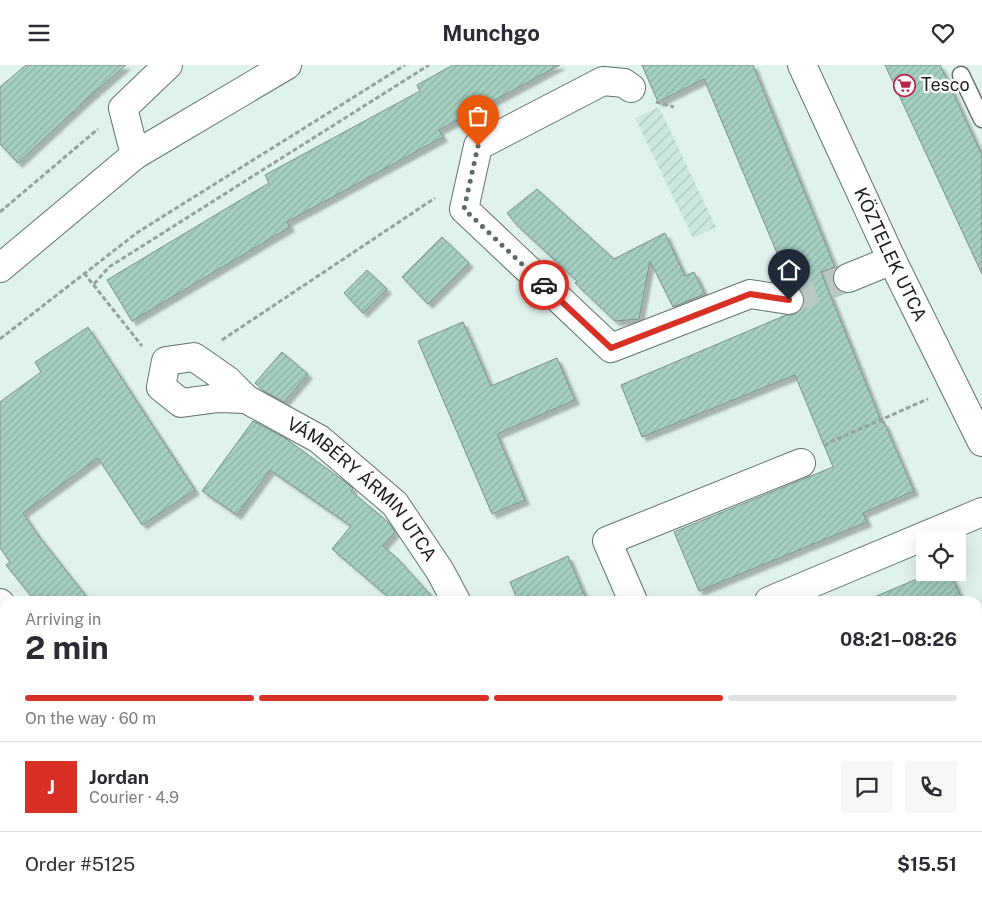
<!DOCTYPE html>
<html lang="en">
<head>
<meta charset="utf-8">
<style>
	body { margin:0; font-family:"Public Sans",sans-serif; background:#f7f7f7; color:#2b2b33; height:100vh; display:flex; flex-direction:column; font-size:19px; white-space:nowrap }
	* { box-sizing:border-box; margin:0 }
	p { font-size:16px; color:#7c7c81 }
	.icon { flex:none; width:28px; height:28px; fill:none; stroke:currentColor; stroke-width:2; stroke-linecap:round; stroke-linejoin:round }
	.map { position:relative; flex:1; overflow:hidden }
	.panel { position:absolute; left:0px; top:531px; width:982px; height:311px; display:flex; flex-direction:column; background:#fff; border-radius:15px 15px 0 0; box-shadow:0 5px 20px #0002 }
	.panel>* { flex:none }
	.buttons { position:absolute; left:916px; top:466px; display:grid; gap:10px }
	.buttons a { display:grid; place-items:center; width:50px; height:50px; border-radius:0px; background:#fff; box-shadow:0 5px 20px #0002; font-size:25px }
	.pin { position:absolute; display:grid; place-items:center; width:42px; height:42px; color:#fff; margin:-51px -21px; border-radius:50% 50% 50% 0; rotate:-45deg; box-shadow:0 0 5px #0007 }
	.pin .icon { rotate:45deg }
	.courier { position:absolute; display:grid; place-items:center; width:50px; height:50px; margin:-25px; border:4px solid #d93025; border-radius:50%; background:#fff; color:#222; box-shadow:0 1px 6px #0007 }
	.head em { font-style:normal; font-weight:700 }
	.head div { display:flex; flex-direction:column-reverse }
	.head { display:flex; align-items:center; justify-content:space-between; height:85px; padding:0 25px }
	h1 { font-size:32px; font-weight:700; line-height:38px }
	.bar { display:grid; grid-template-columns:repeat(4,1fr); gap:8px 5px; align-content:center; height:60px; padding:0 25px }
	.bar i { height:6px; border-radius:4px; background:#e1e1e2 }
	.bar .selected { background:#d93025 }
	.bar p { grid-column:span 4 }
	.line { display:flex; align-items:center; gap:12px; padding:0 25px; border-top:1px solid #e1e1e2 }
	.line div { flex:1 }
	.round { display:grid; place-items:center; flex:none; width:52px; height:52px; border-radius:0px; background:#f7f7f7 }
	header { display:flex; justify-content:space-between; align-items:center; height:65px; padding:0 25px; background:#fff; font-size:22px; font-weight:700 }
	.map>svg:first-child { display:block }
	.industrial { fill:url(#industrial-furrows) }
	.building { fill:url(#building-hatch); stroke:#7f8f8a; filter:url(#shadow) }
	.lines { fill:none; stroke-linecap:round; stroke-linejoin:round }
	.street-tunnel { stroke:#b8c8c3; stroke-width:28; stroke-dasharray:28 14; stroke-linecap:butt }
	.lane-casing { stroke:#62726d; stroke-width:19 }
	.street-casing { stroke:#62726d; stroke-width:30 }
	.secondary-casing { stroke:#62726d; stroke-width:30 }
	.path { stroke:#95a39e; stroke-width:3; stroke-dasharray:5 2.5; stroke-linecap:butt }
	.lane { stroke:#fff; stroke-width:16 }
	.street { stroke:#fff; stroke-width:28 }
	.secondary { stroke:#fff; stroke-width:28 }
	.done { stroke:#5f6a66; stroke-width:5; stroke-dasharray:0 9 }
	.route { stroke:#d93025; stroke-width:6 }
	.labels { text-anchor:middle; stroke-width:4.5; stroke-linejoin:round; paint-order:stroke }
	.poi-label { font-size:18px; fill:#1a201e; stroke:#fff; text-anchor:start }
	.street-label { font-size:18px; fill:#1a201e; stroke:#fff }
</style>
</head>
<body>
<header><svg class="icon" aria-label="menu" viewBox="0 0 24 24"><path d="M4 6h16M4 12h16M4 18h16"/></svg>Munchgo<svg class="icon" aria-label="heart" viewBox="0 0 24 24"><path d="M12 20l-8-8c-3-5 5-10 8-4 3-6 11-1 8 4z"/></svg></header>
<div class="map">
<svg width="982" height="842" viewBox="0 0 982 842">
	<defs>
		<pattern id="industrial-furrows" width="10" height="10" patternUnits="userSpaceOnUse" patternTransform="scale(1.25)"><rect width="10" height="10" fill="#cde7de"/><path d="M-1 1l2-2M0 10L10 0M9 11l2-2" fill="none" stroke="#afc6be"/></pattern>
		<pattern id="building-hatch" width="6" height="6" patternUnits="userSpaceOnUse" patternTransform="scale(1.25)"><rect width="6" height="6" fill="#a4cfc1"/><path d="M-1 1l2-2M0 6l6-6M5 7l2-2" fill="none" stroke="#8db1a5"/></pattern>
		<filter id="shadow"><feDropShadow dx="4.5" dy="4.5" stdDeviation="1" flood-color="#0004"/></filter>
	</defs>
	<rect width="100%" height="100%" fill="#e0f2ec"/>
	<path class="industrial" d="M659 42 716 162 693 173 635 53Z"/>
	<g class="building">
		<path d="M26 0H126L88 33 18 98 0 79V22Z"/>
		<path d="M453 0H560L439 65 443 72 287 157 290 162 132 256 107 215 269 118 265 110 420 26 417 20Z"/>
		<path d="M642 0H753L835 202 821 207 882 358 884 357 914 426 863 448 867 457 699 526 674 467 833 402 795 310 642 372 621 320 786 250 795 249 801 244 804 237V230L799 223 790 219 704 14 658 37Z"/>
		<path d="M885 0H940L982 90V209Z"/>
		<path d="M537 124 614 194 665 168 685 211 694 207 705 229 673 242 650 196 639 254 615 256 575 218 577 216 516 159 507 148Z"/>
		<path d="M442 172 469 198 428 239 402 212Z"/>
		<path d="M367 205 387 224 363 248 344 228Z"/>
		<path d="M463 257 491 321 557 293 575 335 497 369 525 435 492 449 418 276Z"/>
		<path d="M88 262 195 425 142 460 98 393 23 448 38 470 90 536H35L6 500 10 497 0 483V337L41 307 35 297Z"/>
		<path d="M282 287 308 309 284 337 264 326 255 318Z"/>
		<path d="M253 356 285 373 348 419 353 423 351 426 388 457 395 467 383 481 398 494 436 536H393L332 484 351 461 270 405 237 450 202 426Z"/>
		<path d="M568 491 587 536H518L510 517Z"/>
		<path d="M931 508H950L963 536H865Z"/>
	</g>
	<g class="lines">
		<path class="street-tunnel" d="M789 235 848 213"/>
		<defs>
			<path id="lane" d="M961 10 982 54"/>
			<g id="street">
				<path id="s1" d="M802 0 892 195 982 377"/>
				<path d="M631 23 624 18 603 16 478 81 464 144 611 283 750 229 789 235"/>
				<path d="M135 90 123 43 168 0"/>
				<path d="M848 213 892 195"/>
				<path d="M194 292 227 315 246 334 218 333 181 338 161 322 166 296Z"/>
				<path id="s2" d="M246 334 319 374 395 439 440 506 456 536"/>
				<path d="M633 536 607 476 801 398"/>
				<path d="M769 536 982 447"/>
				<path d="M0 538 5 545"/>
				<path d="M214 838 218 842"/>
				<path d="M767 838 779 842"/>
				<path d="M670 842 672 838"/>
			</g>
			<path id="secondary" d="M0 203 135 90 287 0"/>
		</defs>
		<use href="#lane" class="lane-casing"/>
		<use href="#street" class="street-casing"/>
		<use href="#secondary" class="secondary-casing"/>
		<g class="path">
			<path d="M656 37 674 42"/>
			<path d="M0 147 98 64"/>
			<path d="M84 208 142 281"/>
			<path d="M94 219 109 202 429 0"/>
			<path d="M0 274 138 167 405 0"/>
			<path d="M222 275 435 133"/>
			<path d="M824 381 830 377 928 334"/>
			<path d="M978 786 981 842"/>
		</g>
		<use href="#lane" class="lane"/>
		<use href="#street" class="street"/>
		<use href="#secondary" class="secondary"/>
	</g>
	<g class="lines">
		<path class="done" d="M478 81 464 144 544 220"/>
		<path class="route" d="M544 220 611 283 750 229 789 235"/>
	</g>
	<defs>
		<symbol id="supermarket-ring" viewBox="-11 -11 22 22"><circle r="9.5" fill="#fff" stroke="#b9284e" stroke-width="1.5"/><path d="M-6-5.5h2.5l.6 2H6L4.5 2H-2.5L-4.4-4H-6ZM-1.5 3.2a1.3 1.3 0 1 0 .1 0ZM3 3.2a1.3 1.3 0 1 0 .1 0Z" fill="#b9284e"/></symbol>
	</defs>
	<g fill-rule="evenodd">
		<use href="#supermarket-ring" x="892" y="8" width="25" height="25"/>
	</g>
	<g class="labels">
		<g class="poi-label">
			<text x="921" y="26">Tesco</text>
		</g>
		<g class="street-label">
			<text dy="6" stroke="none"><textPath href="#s1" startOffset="209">KÖZTELEK UTCA</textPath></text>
			<text dy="6" stroke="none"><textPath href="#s2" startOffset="149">VÁMBÉRY ÁRMIN UTCA</textPath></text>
		</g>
	</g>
</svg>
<div class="buttons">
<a><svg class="icon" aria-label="locate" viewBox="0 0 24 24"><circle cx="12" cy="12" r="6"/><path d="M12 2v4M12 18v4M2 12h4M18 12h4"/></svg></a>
</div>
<div class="pin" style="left:478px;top:81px;background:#ea580c"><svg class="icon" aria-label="bag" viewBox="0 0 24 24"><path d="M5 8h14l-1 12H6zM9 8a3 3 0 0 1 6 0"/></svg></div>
<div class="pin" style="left:789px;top:235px;background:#1f2937"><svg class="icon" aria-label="home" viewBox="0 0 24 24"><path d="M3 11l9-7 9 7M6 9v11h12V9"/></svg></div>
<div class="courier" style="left:544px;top:220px"><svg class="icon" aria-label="car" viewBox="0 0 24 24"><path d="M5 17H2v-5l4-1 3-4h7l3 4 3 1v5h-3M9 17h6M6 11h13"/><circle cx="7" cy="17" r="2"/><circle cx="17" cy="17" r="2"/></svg></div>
<section class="panel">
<div class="head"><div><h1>2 min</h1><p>Arriving in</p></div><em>08:21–08:26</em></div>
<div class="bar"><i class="selected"></i><i class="selected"></i><i class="selected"></i><i></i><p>On the way · 60 m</p></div>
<div class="line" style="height:90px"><b class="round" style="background:#d93025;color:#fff">J</b><div><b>Jordan</b><p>Courier · 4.9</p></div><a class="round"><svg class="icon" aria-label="chat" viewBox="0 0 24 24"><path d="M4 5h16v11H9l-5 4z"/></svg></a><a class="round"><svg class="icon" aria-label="phone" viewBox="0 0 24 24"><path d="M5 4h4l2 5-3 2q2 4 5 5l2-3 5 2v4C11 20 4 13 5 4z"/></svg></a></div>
<div class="line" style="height:65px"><div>Order #5125</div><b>$15.51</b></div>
</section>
</div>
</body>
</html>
